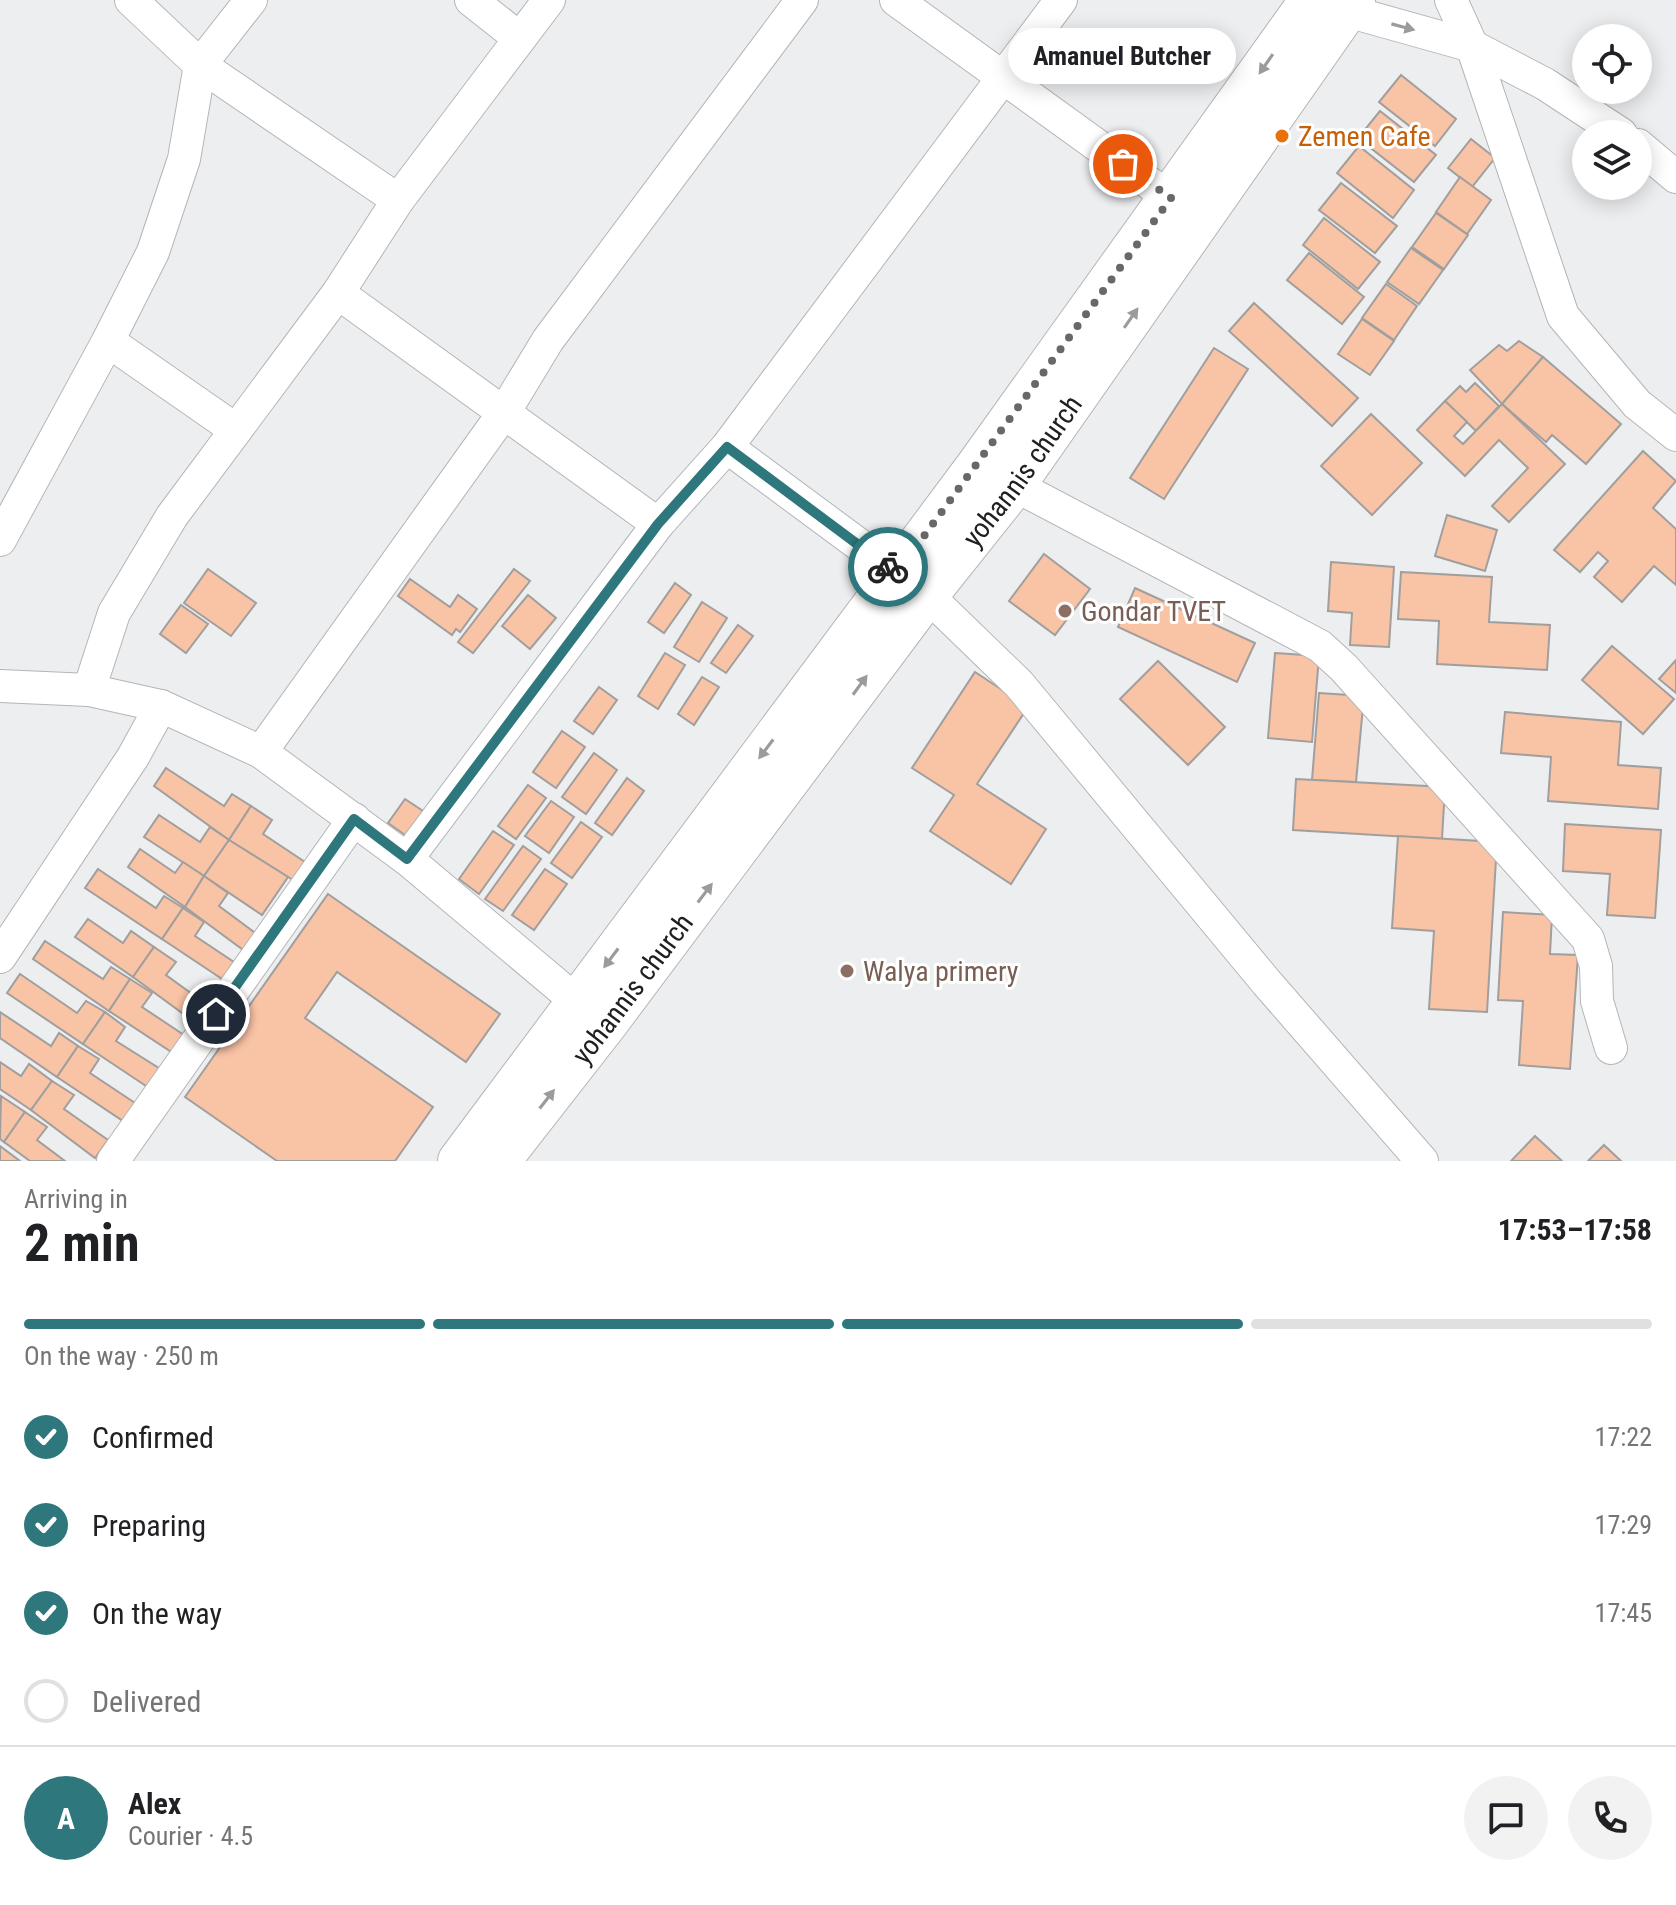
<!DOCTYPE html>
<html lang="en">
<head>
<meta charset="utf-8">
<style>
	body { margin:0; font-family:"Roboto Condensed",sans-serif; background:#f2f2f2; color:#202124; height:100vh; display:flex; flex-direction:column; font-size:30px; white-space:nowrap }
	* { box-sizing:border-box; margin:0 }
	p { font-size:26px; color:#757577 }
	.icon { flex:none; width:44px; height:44px; fill:none; stroke:currentColor; stroke-width:2; stroke-linecap:round; stroke-linejoin:round }
	.map { position:relative; height:1161px; overflow:hidden }
	.sheet { display:flex; flex-direction:column; background:#fff; flex:1 }
	.sheet>* { flex:none }
	.tools { position:absolute; left:1572px; top:24px; display:grid; gap:16px }
	.tools a { display:grid; place-items:center; width:80px; height:80px; border-radius:50%; background:#fff; box-shadow:0 4px 20px #0003; font-size:40px }
	.pin { position:absolute; display:grid; place-items:center; width:68px; height:68px; color:#fff; margin:-34px; border:4px solid #fff; border-radius:50%; box-shadow:0 2px 8px #0007 }
	.courier { position:absolute; display:grid; place-items:center; width:80px; height:80px; margin:-40px; border:6px solid #2e777c; border-radius:50%; background:#fff; color:#222; box-shadow:0 2px 10px #0007 }
	.bubble { position:absolute; height:56px; border-radius:28px; background:#fff; box-shadow:0 4px 20px #0003; font-size:26px; font-weight:700; line-height:56px; text-align:center }
	.summary em { font-style:normal; font-weight:700 }
	.summary div { display:flex; flex-direction:column-reverse }
	.summary { display:flex; align-items:center; justify-content:space-between; height:136px; padding:0 24px }
	h1 { font-size:52px; font-weight:700; line-height:60px }
	.bar { display:grid; grid-template-columns:repeat(4,1fr); gap:12px 8px; align-content:center; height:96px; padding:0 24px }
	.bar i { height:10px; border-radius:6px; background:#e0e0e0 }
	.bar .on { background:#2e777c }
	.bar p { grid-column:span 4 }
	.line { display:flex; align-items:center; gap:20px; padding:0 24px; border-top:2px solid #e0e0e0 }
	.line div { flex:1 }
	.round { display:grid; place-items:center; flex:none; width:84px; height:84px; border-radius:42px; background:#f2f2f2 }
	ol { padding:0 24px; list-style:none }
	li { display:flex; align-items:center; gap:24px; height:88px }
	li p { margin-inline-start:auto }
	li .icon { padding:8px; border-radius:50%; background:#2e777c; color:#fff; stroke-width:4 }
	li:last-child { color:#757577 }
	li i { width:44px; height:44px; border:4px solid #e0e0e0; border-radius:50% }
	.map>svg:first-child { display:block }
	.building { fill:#f9c3a6; stroke:#a19f9d; stroke-width:2 }
	.lines { fill:none; stroke-linecap:round; stroke-linejoin:round }
	.minor-casing { stroke:#b5b5b7; stroke-width:34 }
	.tertiary-casing { stroke:#b5b5b7; stroke-width:44 }
	.minor { stroke:#fff; stroke-width:32 }
	.tertiary { stroke:#fff; stroke-width:42 }
	.oneway { fill:#9b9b9b }
	.done { stroke:#686869; stroke-width:8; stroke-dasharray:0 14.4 }
	.route { stroke:#2e777c; stroke-width:10 }
	.food-dot { fill:#e8710a; stroke:#fff; stroke-width:3 }
	.education-dot { fill:#8d6e63; stroke:#fff; stroke-width:3 }
	.labels { text-anchor:middle; stroke-width:6; stroke-linejoin:round; paint-order:stroke }
	.food-label { font-size:28px; fill:#c56008; stroke:#fff; text-anchor:start }
	.street-label { font-size:28px; fill:#202021; stroke:#fff }
	.education-label { font-size:28px; fill:#785e54; stroke:#fff; text-anchor:start }
</style>
</head>
<body>
<div class="map">
<svg width="1676" height="1161" viewBox="0 0 1676 1161">
	<rect width="100%" height="100%" fill="#edeef0"/>
	<g class="building">
		<path d="M1401 75 1456 119 1435 146 1379 102Z"/>
		<path d="M1380 111 1436 155 1414 182 1358 138Z"/>
		<path d="M1471 139 1495 158 1472 187 1448 168Z"/>
		<path d="M1359 146 1414 190 1393 218 1337 173Z"/>
		<path d="M1460 177 1491 200 1467 234 1436 212Z"/>
		<path d="M1341 183 1397 226 1375 253 1319 210Z"/>
		<path d="M1436 213 1468 235 1444 269 1412 247Z"/>
		<path d="M1324 218 1380 262 1358 289 1303 245Z"/>
		<path d="M1411 248 1443 270 1419 304 1387 282Z"/>
		<path d="M1309 253 1364 297 1342 324 1287 280Z"/>
		<path d="M1386 284 1417 306 1394 340 1362 318Z"/>
		<path d="M1254 303 1358 398 1332 426 1229 331Z"/>
		<path d="M1362 319 1394 341 1370 375 1338 354Z"/>
		<path d="M1519 341 1543 357 1502 404 1470 370 1499 345 1507 351Z"/>
		<path d="M1214 348 1248 369 1164 499 1130 478Z"/>
		<path d="M1543 357 1621 424 1586 464 1552 435 1546 442 1502 404Z"/>
		<path d="M1475 383 1499 406 1476 431 1445 401 1460 386 1466 392Z"/>
		<path d="M1445 401 1467 422 1454 436 1463 444 1502 404 1565 464 1509 522 1492 506 1528 468 1499 440 1465 476 1417 430Z"/>
		<path d="M1371 414 1422 463 1372 515 1321 466Z"/>
		<path d="M1643 451 1676 481 1653 508 1676 529V585L1654 566 1622 602 1594 577 1608 561 1598 552 1580 572 1554 550Z"/>
		<path d="M1447 515 1497 530 1485 571 1435 556Z"/>
		<path d="M1044 554 1090 589 1055 635 1009 601Z"/>
		<path d="M1331 562 1394 567 1389 647 1350 645 1352 613 1328 611Z"/>
		<path d="M208 569 256 603 231 636 184 603Z"/>
		<path d="M514 569 530 581 473 653 458 642Z"/>
		<path d="M1401 572 1492 577 1489 622 1550 625 1547 670 1437 664 1439 621 1398 619Z"/>
		<path d="M410 579 450 607 458 595 477 609 460 632 456 629 452 635 398 596Z"/>
		<path d="M675 583 691 595 664 633 648 622Z"/>
		<path d="M1135 588 1255 643 1237 682 1118 627Z"/>
		<path d="M528 595 556 618 530 649 502 626Z"/>
		<path d="M702 602 727 618 699 662 674 647Z"/>
		<path d="M181 605 208 624 186 653 160 634Z"/>
		<path d="M738 625 753 636 726 673 711 663Z"/>
		<path d="M1612 646 1674 699 1643 734 1582 680Z"/>
		<path d="M665 653 685 665 658 709 638 696Z"/>
		<path d="M1275 653 1319 656 1312 742 1268 738Z"/>
		<path d="M1676 660V693L1659 679Z"/>
		<path d="M1158 661 1225 727 1188 765 1120 699Z"/>
		<path d="M975 672 1028 707 977 784 1046 829 1011 884 930 831 954 795 912 768Z"/>
		<path d="M702 677 719 687 694 725 678 714Z"/>
		<path d="M599 687 617 700 593 734 574 721Z"/>
		<path d="M1319 693 1364 696 1356 782 1312 780Z"/>
		<path d="M1505 712 1621 722 1618 765 1661 768 1658 809 1548 801 1551 757 1501 753Z"/>
		<path d="M562 731 585 747 556 788 533 772Z"/>
		<path d="M594 753 617 770 586 814 562 797Z"/>
		<path d="M166 768 224 806 232 794 251 806 229 840 154 786Z"/>
		<path d="M627 778 644 791 612 835 595 823Z"/>
		<path d="M1296 779 1445 787 1442 839 1293 830Z"/>
		<path d="M528 785 546 798 516 839 498 826Z"/>
		<path d="M405 799 426 813 408 837 388 823Z"/>
		<path d="M551 801 574 817 549 853 525 836Z"/>
		<path d="M251 806 272 820 263 834 308 864 296 882 229 840Z"/>
		<path d="M159 815 200 842 210 827 229 840 204 876 144 837Z"/>
		<path d="M581 822 602 837 572 878 551 863Z"/>
		<path d="M1565 824 1661 830 1655 918 1607 915 1610 874 1563 871Z"/>
		<path d="M493 831 514 845 479 894 459 879Z"/>
		<path d="M1398 836 1497 842 1487 1012 1429 1009 1434 931 1392 928Z"/>
		<path d="M229 840 288 877 262 915 204 876Z"/>
		<path d="M523 846 541 859 503 911 485 899Z"/>
		<path d="M140 849 175 873 183 862 204 876 185 907 128 867Z"/>
		<path d="M98 869 156 908 164 896 183 908 162 939 85 888Z"/>
		<path d="M545 869 567 884 534 930 512 915Z"/>
		<path d="M204 876 228 893 219 906 262 938 250 955 185 907Z"/>
		<path d="M328 894 500 1014 466 1062 337 972 305 1018 433 1107 395 1161H277L185 1097Z"/>
		<path d="M183 908 204 922 195 936 240 966 228 983 162 939Z"/>
		<path d="M1503 912 1552 915 1550 954 1578 955 1570 1069 1519 1065 1523 1001 1498 1000Z"/>
		<path d="M88 919 123 943 131 931 154 947 133 977 75 937Z"/>
		<path d="M45 941 103 979 111 967 130 979 109 1011 33 959Z"/>
		<path d="M154 947 176 962 166 975 210 1007 197 1024 133 977Z"/>
		<path d="M20 974 77 1013 86 1001 105 1012 83 1044 7 993Z"/>
		<path d="M130 979 152 993 142 1007 187 1037 176 1055 109 1011Z"/>
		<path d="M0 1012 51 1046 59 1033 78 1046 57 1077 0 1038Z"/>
		<path d="M105 1012 125 1027 116 1041 162 1070 149 1088 83 1044Z"/>
		<path d="M78 1046 99 1059 90 1073 135 1103 123 1121 57 1077Z"/>
		<path d="M0 1062 21 1076 29 1064 52 1081 31 1110 0 1089Z"/>
		<path d="M52 1081 74 1095 64 1109 108 1140 95 1158 31 1110Z"/>
		<path d="M1 1096 25 1112 4 1142 0 1139Z"/>
		<path d="M25 1112 47 1127 37 1140 65 1161H30L4 1142Z"/>
		<path d="M1535 1136 1562 1161H1511Z"/>
		<path d="M1604 1145 1621 1161H1588Z"/>
		<path d="M0 1146 20 1161H0Z"/>
	</g>
	<g class="lines">
		<defs>
			<g id="minor">
				<path d="M131 0 200 65 398 200"/>
				<path d="M471 0 519 38"/>
				<path d="M896 0 1188 211"/>
				<path d="M1331 0 1347 11 1472 46 1451 0"/>
				<path d="M1472 46 1563 316 1637 404 1676 435"/>
				<path d="M1472 46 1545 84 1621 134"/>
				<path d="M1638 145 1676 177"/>
				<path d="M338 293 658 524"/>
				<path d="M236 430 108 341 153 252 184 159 200 65 251 0"/>
				<path d="M727 447 927 595 1019 684 1267 983 1422 1161"/>
				<path d="M995 475 1320 646 1344 668 1588 939 1596 966 1597 1001 1611 1048"/>
				<path d="M0 540 108 341"/>
				<path d="M0 686 89 690 161 706 261 752 407 859 593 1015"/>
				<path d="M89 690 114 613 172 516 338 293 398 200 549 0"/>
				<path d="M261 752 505 411 548 340 802 0"/>
				<path d="M407 859 658 524 727 447 1061 0"/>
				<path d="M0 957 133 757 161 706"/>
				<path d="M113 1161 354 819"/>
			</g>
			<g id="tertiary">
				<path d="M459 1161 978 465 1311 0"/>
				<path id="s1" d="M499 1161 606 1024 927 595 1013 487 1354 0"/>
			</g>
		</defs>
		<use href="#minor" class="minor-casing"/>
		<use href="#tertiary" class="tertiary-casing"/>
		<use href="#minor" class="minor"/>
		<use href="#tertiary" class="tertiary"/>
	</g>
	<defs><path id="oneway-solid" d="M-6-.8H1V-3.2L6.5 0L1 3.2V.8H-6Z" transform="scale(2)"/></defs>
	<g class="oneway">
		<use href="#oneway-solid" transform="translate(1403 27) rotate(15)"/>
		<use href="#oneway-solid" transform="translate(1266 64) rotate(125)"/>
		<use href="#oneway-solid" transform="translate(1131 318) rotate(-55)"/>
		<use href="#oneway-solid" transform="translate(860 685) rotate(-54)"/>
		<use href="#oneway-solid" transform="translate(766 749) rotate(127)"/>
		<use href="#oneway-solid" transform="translate(705 893) rotate(-53)"/>
		<use href="#oneway-solid" transform="translate(611 958) rotate(127)"/>
		<use href="#oneway-solid" transform="translate(547 1099) rotate(-52)"/>
	</g>
	<g class="lines">
		<path class="done" d="M888 567 897 573 1171 198 1123 164"/>
		<path class="route" d="M216 1014 354 819 407 859 658 524 727 447 888 567"/>
	</g>
	<circle class="food-dot" cx="1282" cy="136" r="8"/>
	<g class="education-dot">
		<circle cx="1065" cy="611" r="8"/>
		<circle cx="847" cy="971" r="8"/>
	</g>
	<g class="labels">
		<g class="food-label">
			<text x="1298" y="146">Zemen Cafe</text>
		</g>
		<g class="street-label">
			<text dy="10" stroke="none"><textPath href="#s1" startOffset="866">yohannis church</textPath></text>
			<text dy="10" stroke="none"><textPath href="#s1" startOffset="218">yohannis church</textPath></text>
		</g>
		<g class="education-label">
			<text x="1081" y="621">Gondar TVET</text>
			<text x="863" y="981">Walya primery</text>
		</g>
	</g>
</svg>
<div class="tools">
<a><svg class="icon" aria-label="locate" viewBox="0 0 24 24"><circle cx="12" cy="12" r="6"/><path d="M12 2v4M12 18v4M2 12h4M18 12h4"/></svg></a>
<a><svg class="icon" aria-label="layers" viewBox="0 0 24 24"><path d="M12 4l9 5-9 5-9-5zM3 14l9 5 9-5"/></svg></a>
</div>
<div class="pin" style="left:1123px;top:164px;background:#ea580c"><svg class="icon" aria-label="bag" viewBox="0 0 24 24"><path d="M5 8h14l-1 12H6zM9 8a3 3 0 0 1 6 0"/></svg></div>
<div class="pin" style="left:216px;top:1014px;background:#1f2937"><svg class="icon" aria-label="home" viewBox="0 0 24 24"><path d="M3 11l9-7 9 7M6 9v11h12V9"/></svg></div>
<div class="courier" style="left:888px;top:567px"><svg class="icon" aria-label="bike" viewBox="0 0 24 24"><circle cx="6" cy="16" r="4"/><circle cx="18" cy="16" r="4"/><path d="M6 16l4-8h5l3 8M10 8l3 8H6M13 5h3"/></svg></div>
<div class="bubble" style="left:1008px;top:28px;width:228px">Amanuel Butcher</div>
</div>
<section class="sheet">
<div class="summary"><div><h1>2 min</h1><p>Arriving in</p></div><em>17:53–17:58</em></div>
<div class="bar"><i class="on"></i><i class="on"></i><i class="on"></i><i></i><p>On the way · 250 m</p></div>
<ol>
<li><svg class="icon" aria-label="check" viewBox="0 0 24 24"><path d="M5 12l5 5 9-10"/></svg>Confirmed<p>17:22</p></li>
<li><svg class="icon" aria-label="check" viewBox="0 0 24 24"><path d="M5 12l5 5 9-10"/></svg>Preparing<p>17:29</p></li>
<li><svg class="icon" aria-label="check" viewBox="0 0 24 24"><path d="M5 12l5 5 9-10"/></svg>On the way<p>17:45</p></li>
<li><i></i>Delivered</li>
</ol>
<div class="line" style="height:144px"><b class="round" style="background:#2e777c;color:#fff">A</b><div><b>Alex</b><p>Courier · 4.5</p></div><a class="round"><svg class="icon" aria-label="chat" viewBox="0 0 24 24"><path d="M4 5h16v11H9l-5 4z"/></svg></a><a class="round"><svg class="icon" aria-label="phone" viewBox="0 0 24 24"><path d="M5 4h4l2 5-3 2q2 4 5 5l2-3 5 2v4C11 20 4 13 5 4z"/></svg></a></div>
</section>
</body>
</html>
